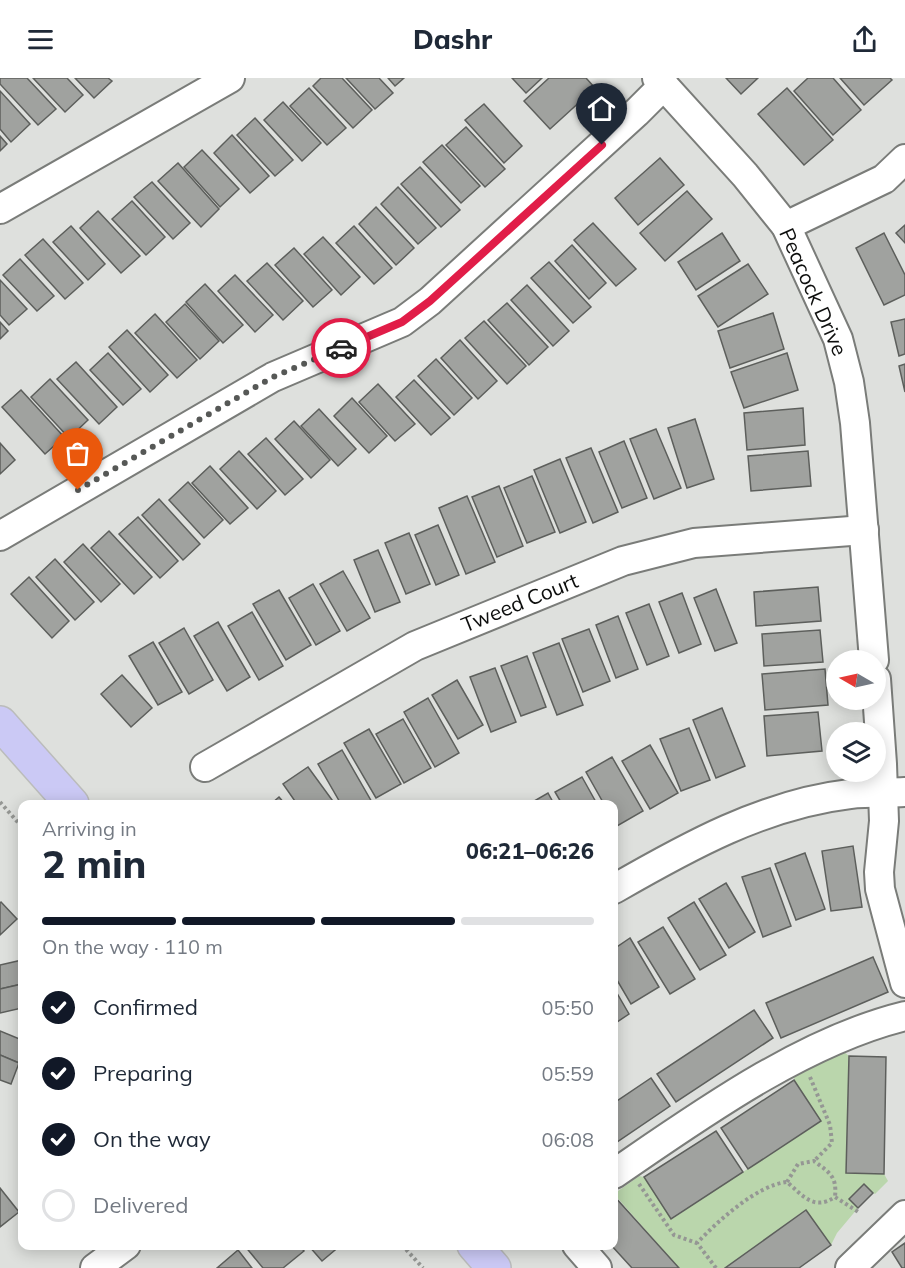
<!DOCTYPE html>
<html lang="en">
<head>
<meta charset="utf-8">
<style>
	body { margin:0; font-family:Mulish,sans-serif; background:#f2f2f3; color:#1f2937; height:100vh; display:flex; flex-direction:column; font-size:22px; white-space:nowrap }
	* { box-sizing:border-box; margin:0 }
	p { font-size:20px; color:#747a83 }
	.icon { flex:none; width:33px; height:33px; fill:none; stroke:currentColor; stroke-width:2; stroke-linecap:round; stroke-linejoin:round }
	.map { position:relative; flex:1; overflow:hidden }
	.drawer { position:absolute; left:18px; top:722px; width:600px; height:450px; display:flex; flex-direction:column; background:#fff; border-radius:12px; box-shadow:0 3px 15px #0003 }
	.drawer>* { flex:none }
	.needle { width:39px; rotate:279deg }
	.buttons { position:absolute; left:826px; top:572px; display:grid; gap:12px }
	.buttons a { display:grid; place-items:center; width:60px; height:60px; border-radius:50%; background:#fff; box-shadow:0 3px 15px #0003; font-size:30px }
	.pin { position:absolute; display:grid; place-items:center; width:51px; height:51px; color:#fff; margin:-62px -26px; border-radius:50% 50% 50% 0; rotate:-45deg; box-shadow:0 0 6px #0007 }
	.pin .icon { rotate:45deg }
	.courier { position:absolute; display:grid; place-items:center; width:60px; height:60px; margin:-30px; border:4px solid #e11d48; border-radius:50%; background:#fff; color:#222; box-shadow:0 2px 8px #0007 }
	.head em { font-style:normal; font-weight:800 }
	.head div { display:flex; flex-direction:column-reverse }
	.head { display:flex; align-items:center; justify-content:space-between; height:102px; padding:0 24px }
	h1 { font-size:39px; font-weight:800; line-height:45px }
	.bar { display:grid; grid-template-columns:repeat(4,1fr); gap:9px 6px; align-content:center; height:72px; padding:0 24px }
	.bar i { height:8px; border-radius:4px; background:#e0e1e3 }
	.bar .on { background:#111827 }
	.bar p { grid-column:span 4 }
	ol { padding:0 24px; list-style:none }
	li { display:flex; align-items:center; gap:18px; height:66px }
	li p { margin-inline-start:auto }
	li .icon { padding:6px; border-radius:50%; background:#111827; color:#fff; stroke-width:4 }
	li:last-child { color:#747a83 }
	li i { width:33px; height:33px; border:3px solid #e0e1e3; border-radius:50% }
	header { display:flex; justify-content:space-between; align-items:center; height:78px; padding:0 24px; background:#fff; font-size:27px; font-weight:800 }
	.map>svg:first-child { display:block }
	.green { fill:#bad6ac }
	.building { fill:#a0a29f; stroke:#5d5f5c; stroke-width:1.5 }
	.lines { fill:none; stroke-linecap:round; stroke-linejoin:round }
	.minor-casing { stroke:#7a7c79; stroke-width:32 }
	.major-casing { stroke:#bbbcbb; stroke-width:36 }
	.path { stroke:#959794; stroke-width:4; stroke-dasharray:3 3; stroke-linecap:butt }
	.minor { stroke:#fff; stroke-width:28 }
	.major { stroke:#cbc9f5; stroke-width:33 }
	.done { stroke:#565856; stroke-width:6; stroke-dasharray:0 10.8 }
	.route { stroke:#e11d48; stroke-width:8 }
	.labels { text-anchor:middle; stroke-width:4.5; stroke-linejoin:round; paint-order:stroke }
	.street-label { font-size:21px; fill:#0d0e0d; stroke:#fff }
</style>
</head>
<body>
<header><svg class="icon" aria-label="menu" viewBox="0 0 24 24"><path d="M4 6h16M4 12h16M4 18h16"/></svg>Dashr<svg class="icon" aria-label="share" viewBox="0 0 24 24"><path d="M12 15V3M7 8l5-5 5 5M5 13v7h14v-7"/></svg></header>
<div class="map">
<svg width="905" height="1190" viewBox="0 0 905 1190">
	<rect width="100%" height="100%" fill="#dee0dd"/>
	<path class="green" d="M843 973 849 978 847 1095 884 1096 888 1103 875 1116 863 1107 849 1121 858 1130 837 1155 831 1167 805 1132 725 1190H679L614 1116 639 1098 644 1099 672 1141 820 1043 794 1002 795 995Z"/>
	<g class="building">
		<path d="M0 0H27L56 31 38 47 0 6Z"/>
		<path d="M33 0H67L83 17 65 34Z"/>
		<path d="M75 0H108L112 3 94 20Z"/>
		<path d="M321 0H342L372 32 353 50 313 8Z"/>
		<path d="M346 0H379L393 15 375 31Z"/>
		<path d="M388 0H404L395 8Z"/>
		<path d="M512 0H542L526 15Z"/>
		<path d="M549 0H586L595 10 550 51 524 23Z"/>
		<path d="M726 0H758L741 16Z"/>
		<path d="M808 0H833L861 32 833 57 794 13Z"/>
		<path d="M840 0H890L892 2 864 27Z"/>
		<path d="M309 10 346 50 327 67 290 28Z"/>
		<path d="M787 10 833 62 804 87 758 36Z"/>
		<path d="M0 13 30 46 11 64 0 51Z"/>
		<path d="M283 24 321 65 302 83 264 42Z"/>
		<path d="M484 26 522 68 504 85 465 42Z"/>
		<path d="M255 40 293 82 275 98 237 57Z"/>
		<path d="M466 49 505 91 485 109 446 67Z"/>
		<path d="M232 57 269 98 250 115 214 75Z"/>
		<path d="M0 58 7 66 0 73Z"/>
		<path d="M442 67 480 108 461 125 423 84Z"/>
		<path d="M202 72 239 111 220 129 184 89Z"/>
		<path d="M660 80 684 107 638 147 615 120Z"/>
		<path d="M178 85 219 131 201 149 158 103Z"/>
		<path d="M420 89 460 132 441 149 401 106Z"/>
		<path d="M152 104 190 145 173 161 134 119Z"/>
		<path d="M398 109 436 150 418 166 381 126Z"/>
		<path d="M687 113 712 141 665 183 640 155Z"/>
		<path d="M132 123 165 159 146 177 112 141Z"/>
		<path d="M376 129 414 170 396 187 359 146Z"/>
		<path d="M98 133 140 178 121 195 80 150Z"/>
		<path d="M593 145 636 191 616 208 574 162Z"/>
		<path d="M905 147V165L896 155Z"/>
		<path d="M71 148 105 186 88 202 53 164Z"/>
		<path d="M354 148 392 190 374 206 336 165Z"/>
		<path d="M722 155 740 183 696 212 678 184Z"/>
		<path d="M884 155 905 197V217L884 227 856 170Z"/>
		<path d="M323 159 360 199 341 217 304 176Z"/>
		<path d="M43 161 83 205 65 221 25 177Z"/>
		<path d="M572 167 606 205 589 221 555 183Z"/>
		<path d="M294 170 332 212 313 229 275 187Z"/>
		<path d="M20 181 54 218 37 233 3 197Z"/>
		<path d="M549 184 591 229 573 245 531 200Z"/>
		<path d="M267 185 303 223 283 242 247 203Z"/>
		<path d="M748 186 768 216 718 249 698 218Z"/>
		<path d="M235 197 273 237 255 254 218 213Z"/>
		<path d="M0 202 27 231 9 247 0 237Z"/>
		<path d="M205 206 243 247 223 265 186 224Z"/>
		<path d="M527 207 569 253 553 268 511 222Z"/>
		<path d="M507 225 548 269 529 287 488 242Z"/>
		<path d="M185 226 219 263 200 281 166 244Z"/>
		<path d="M773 235 784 271 730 290 718 253Z"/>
		<path d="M155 236 197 282 177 300 135 255Z"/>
		<path d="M905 241V276L899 278 891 244Z"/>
		<path d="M484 243 526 288 507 306 465 260Z"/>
		<path d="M0 244 8 253 0 261Z"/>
		<path d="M127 252 168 297 150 314 109 269Z"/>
		<path d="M460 262 497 303 478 321 441 280Z"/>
		<path d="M108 275 141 311 123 327 90 292Z"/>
		<path d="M787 275 798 312 744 330 731 294Z"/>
		<path d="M436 281 472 320 454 337 418 298Z"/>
		<path d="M76 284 117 329 99 346 57 301Z"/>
		<path d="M905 286V314L899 288Z"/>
		<path d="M50 301 88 342 69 360 31 319Z"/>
		<path d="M414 302 450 340 431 357 396 319Z"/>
		<path d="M378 306 415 346 395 363 359 324Z"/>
		<path d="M21 312 64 359 45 376 2 329Z"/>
		<path d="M352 320 387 358 369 375 334 338Z"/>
		<path d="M803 330 805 367 747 372 744 335Z"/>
		<path d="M319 331 356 371 338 388 301 348Z"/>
		<path d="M695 341 714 401 687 410 668 350Z"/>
		<path d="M294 343 330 382 311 400 275 361Z"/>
		<path d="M656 351 681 410 654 421 630 361Z"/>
		<path d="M266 360 303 401 285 417 248 376Z"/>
		<path d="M624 363 647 420 622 430 599 374Z"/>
		<path d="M0 365 15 382 0 396Z"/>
		<path d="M591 370 618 434 593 445 566 380Z"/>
		<path d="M239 373 276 413 257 431 220 391Z"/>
		<path d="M808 373 811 408 751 413 748 378Z"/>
		<path d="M560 381 586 444 560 455 534 392Z"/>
		<path d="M210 388 248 430 230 446 192 405Z"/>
		<path d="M532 398 555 454 527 465 504 410Z"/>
		<path d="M188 404 223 442 204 460 169 422Z"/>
		<path d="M499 408 523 468 497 479 472 419Z"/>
		<path d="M467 418 495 484 466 496 439 430Z"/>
		<path d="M159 421 200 466 183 482 142 437Z"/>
		<path d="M138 439 178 483 160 500 119 456Z"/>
		<path d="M438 447 459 497 436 507 415 457Z"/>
		<path d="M109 453 152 499 134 516 91 470Z"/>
		<path d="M409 455 430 506 406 516 385 465Z"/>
		<path d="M83 466 120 506 101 524 64 484Z"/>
		<path d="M378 472 400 524 375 534 354 482Z"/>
		<path d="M55 481 94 524 75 542 36 499Z"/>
		<path d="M343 493 370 540 347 553 320 506Z"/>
		<path d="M29 499 69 543 52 560 11 516Z"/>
		<path d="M313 506 340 553 316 567 289 520Z"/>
		<path d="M818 509 821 543 756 548 754 514Z"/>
		<path d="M716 511 737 565 715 573 694 520Z"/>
		<path d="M279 512 311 567 286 582 253 526Z"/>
		<path d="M682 515 701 566 679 575 659 524Z"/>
		<path d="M649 526 669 578 647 587 626 535Z"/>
		<path d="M252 534 283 588 259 602 228 548Z"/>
		<path d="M618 538 638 591 616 600 596 547Z"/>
		<path d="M218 544 250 599 227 613 194 558Z"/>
		<path d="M184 550 213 602 189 616 159 565Z"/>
		<path d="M589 551 610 603 583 614 562 561Z"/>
		<path d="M820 552 823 584 764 588 762 556Z"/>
		<path d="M153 564 182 614 158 627 129 578Z"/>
		<path d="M559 565 583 627 557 637 533 575Z"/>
		<path d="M527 578 546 629 521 638 501 588Z"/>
		<path d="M495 590 516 644 491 654 470 599Z"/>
		<path d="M825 591 828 627 765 632 762 596Z"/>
		<path d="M122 597 152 630 131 649 101 616Z"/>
		<path d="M457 602 483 647 458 661 432 617Z"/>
		<path d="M428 620 459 675 435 689 404 634Z"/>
		<path d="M722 630 745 688 716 700 693 642Z"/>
		<path d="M818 634 822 673 767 678 764 638Z"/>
		<path d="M403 641 431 690 404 705 376 656Z"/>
		<path d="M689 650 710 702 681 713 660 661Z"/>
		<path d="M369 651 401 706 376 720 344 665Z"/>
		<path d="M650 667 678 715 650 731 622 683Z"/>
		<path d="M342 672 373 726H341L318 686Z"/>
		<path d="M612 679 643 733 617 748 614 743V726H604L586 694Z"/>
		<path d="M308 689 335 726H297L283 706Z"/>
		<path d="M582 699 597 726H562L555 714Z"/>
		<path d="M548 715 554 726H529Z"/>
		<path d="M279 719 285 726H271Z"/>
		<path d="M853 768 862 829 831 833 822 773Z"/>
		<path d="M805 775 825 831 796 842 775 786Z"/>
		<path d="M770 790 791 848 763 859 742 799Z"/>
		<path d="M726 805 755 854 729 870 699 821Z"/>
		<path d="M1 824 17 841 0 857V825Z"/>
		<path d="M694 824 726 877 700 892 668 840Z"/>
		<path d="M663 849 695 901 670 916 638 864Z"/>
		<path d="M630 860 659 909 631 926 614 897V871Z"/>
		<path d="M873 879 888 914 781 960 766 925Z"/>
		<path d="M22 882V906L0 911V887Z"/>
		<path d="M22 906V930L0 935V911Z"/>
		<path d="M614 910 629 936 614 946Z"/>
		<path d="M754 932 773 960 676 1024 657 996Z"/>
		<path d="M0 953 22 962V975L19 985 0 977Z"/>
		<path d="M0 977 19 985 11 1006 0 1002Z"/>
		<path d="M849 978 886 979 884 1096 846 1095Z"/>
		<path d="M651 1000 670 1028 614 1066V1025Z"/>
		<path d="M794 1002 821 1043 748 1091 721 1050Z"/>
		<path d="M716 1053 743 1094 671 1141 644 1099Z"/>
		<path d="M864 1106 873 1115 858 1130 849 1121Z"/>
		<path d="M0 1110 19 1134 0 1149Z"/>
		<path d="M614 1118 679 1190H632L611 1167H614Z"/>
		<path d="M806 1132 831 1167 799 1190H725Z"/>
		<path d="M905 1165V1190H902L892 1174Z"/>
		<path d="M244 1167H299L304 1173 283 1190H263Z"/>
		<path d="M308 1167H341L322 1183Z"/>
		<path d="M238 1172 252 1190H217Z"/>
	</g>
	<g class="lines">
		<defs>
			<g id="minor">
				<path d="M657 0 745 97 786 148 838 261 849 304 855 345 874 582"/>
				<path d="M0 131 230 0"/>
				<path d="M786 148 884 101 905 81"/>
				<path d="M0 458 273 299 402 244 430 223 636 35 664 7"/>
				<path d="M876 601 882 686 884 743 879 794 880 811 905 905"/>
				<path d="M205 689 415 568 623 483 694 465 864 452"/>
				<path d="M614 811C687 769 764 726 850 716 868 714 887 715 905 714"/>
				<path d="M614 1096C700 1037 803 963 905 938"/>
				<path d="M577 1167 597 1190"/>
				<path d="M95 1190 126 1167"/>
				<path d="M850 1190 905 1137"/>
			</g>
			<g id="major">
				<path d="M0 645 72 726"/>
				<path d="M474 1167 494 1190"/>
			</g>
		</defs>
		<use href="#minor" class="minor-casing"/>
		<use href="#major" class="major-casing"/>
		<g class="path">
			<path d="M0 724 22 749"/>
			<path d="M810 999 830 1047 832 1065 814 1083"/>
			<path d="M787 1104 798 1086 814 1083C830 1095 837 1098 835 1119"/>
			<path d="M639 1106 674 1157 697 1165"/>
			<path d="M402 1167 423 1190"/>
			<path d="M716 1190 697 1165C718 1143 757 1107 787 1104 803 1118 814 1133 835 1119L860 1135"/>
		</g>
		<use href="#minor" class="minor"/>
		<use href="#major" class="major"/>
	</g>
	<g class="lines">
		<path class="done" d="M78 412 273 299 341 270"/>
		<path class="route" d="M341 270 402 244 430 223 602 67"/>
	</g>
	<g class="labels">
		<g class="street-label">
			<text transform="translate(813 214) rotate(66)" y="7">Peacock Drive</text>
			<text transform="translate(520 525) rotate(-22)" y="7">Tweed Court</text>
		</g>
	</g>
</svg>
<div class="buttons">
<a><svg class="needle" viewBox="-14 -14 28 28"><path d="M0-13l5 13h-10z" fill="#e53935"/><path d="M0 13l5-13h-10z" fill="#747a83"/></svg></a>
<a><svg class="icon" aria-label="layers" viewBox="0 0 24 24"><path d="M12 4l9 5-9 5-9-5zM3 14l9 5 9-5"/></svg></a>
</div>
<div class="pin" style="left:78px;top:412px;background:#ea580c"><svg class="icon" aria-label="bag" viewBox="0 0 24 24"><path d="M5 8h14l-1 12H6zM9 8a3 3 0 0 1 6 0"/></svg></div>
<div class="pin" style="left:602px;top:67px;background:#1f2937"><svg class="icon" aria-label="home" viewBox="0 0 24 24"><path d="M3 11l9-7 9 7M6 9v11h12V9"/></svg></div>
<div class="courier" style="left:341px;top:270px"><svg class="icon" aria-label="car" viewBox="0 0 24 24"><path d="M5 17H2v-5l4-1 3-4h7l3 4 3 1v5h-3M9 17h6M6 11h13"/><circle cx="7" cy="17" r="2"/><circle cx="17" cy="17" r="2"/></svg></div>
<section class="drawer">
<div class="head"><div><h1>2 min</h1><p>Arriving in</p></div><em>06:21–06:26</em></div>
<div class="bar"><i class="on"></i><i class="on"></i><i class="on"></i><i></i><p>On the way · 110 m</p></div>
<ol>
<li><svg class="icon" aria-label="check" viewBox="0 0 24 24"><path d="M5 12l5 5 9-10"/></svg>Confirmed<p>05:50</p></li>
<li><svg class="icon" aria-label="check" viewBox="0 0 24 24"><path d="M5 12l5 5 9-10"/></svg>Preparing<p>05:59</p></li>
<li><svg class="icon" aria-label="check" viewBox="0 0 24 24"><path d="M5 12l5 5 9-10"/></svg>On the way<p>06:08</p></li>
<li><i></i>Delivered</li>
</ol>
</section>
</div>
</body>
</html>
